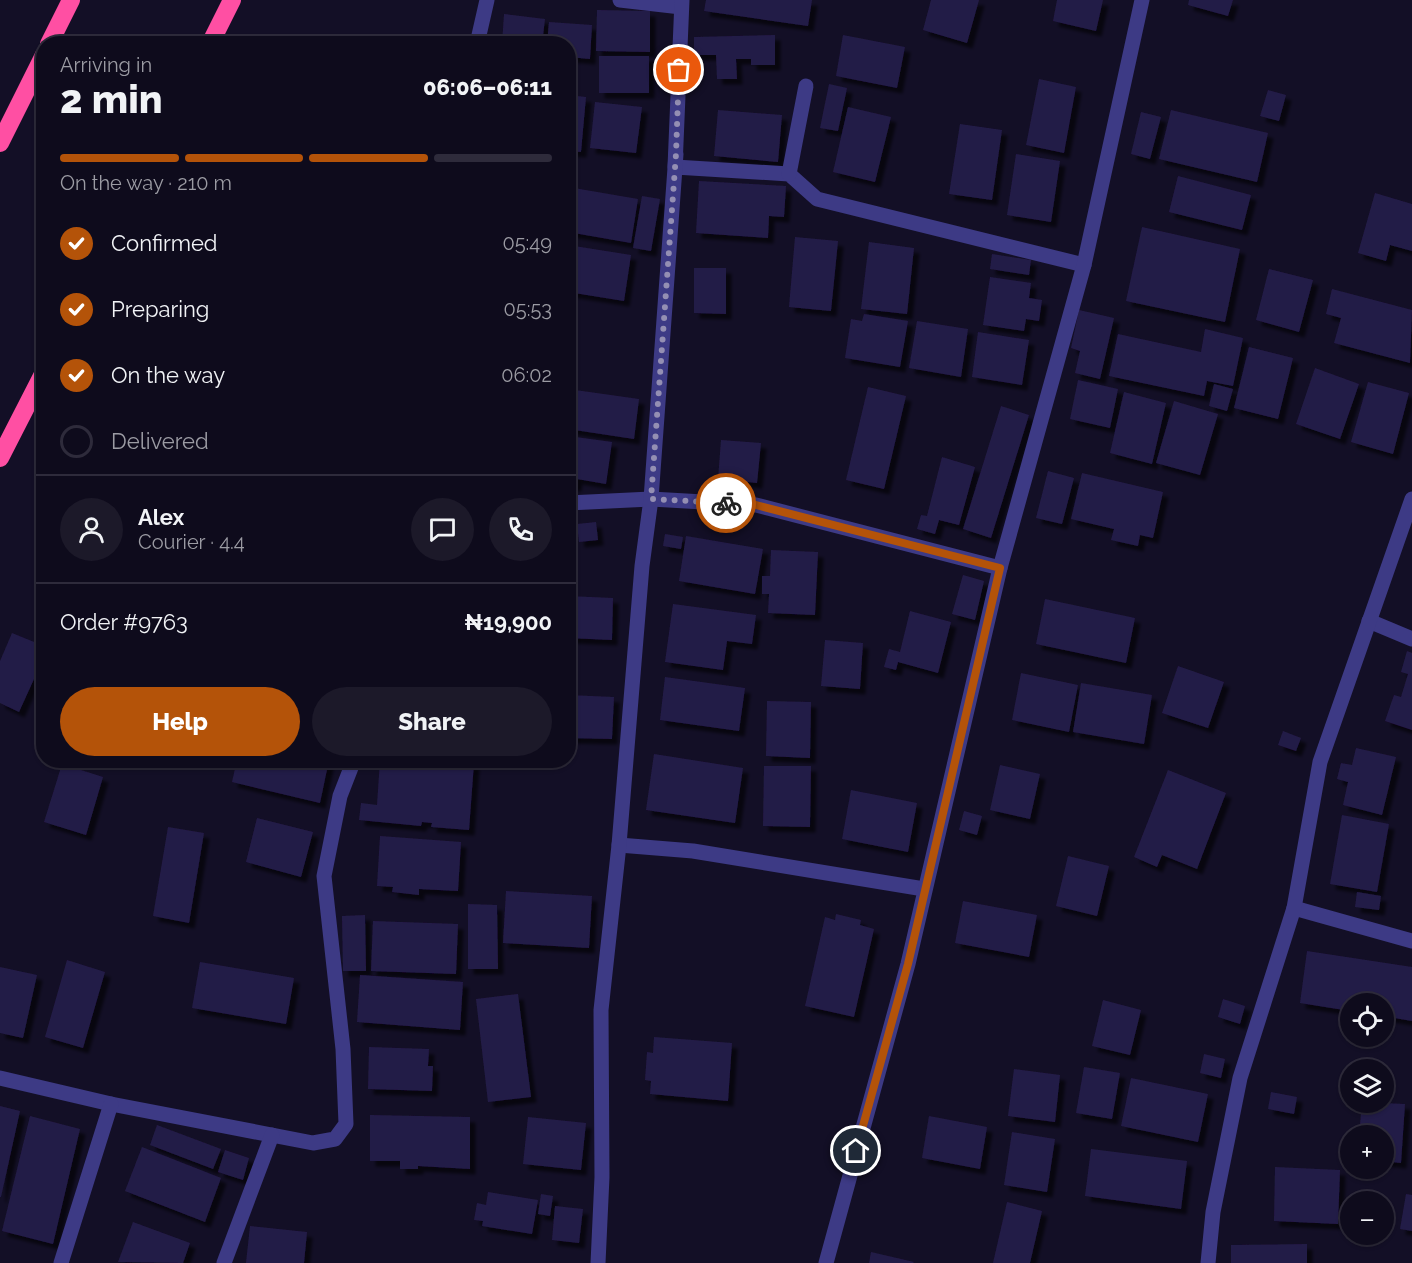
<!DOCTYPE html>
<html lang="en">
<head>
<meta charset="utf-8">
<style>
	body { margin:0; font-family:Raleway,sans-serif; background:#1c1929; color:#f1f3f6; height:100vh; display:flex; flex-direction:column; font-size:22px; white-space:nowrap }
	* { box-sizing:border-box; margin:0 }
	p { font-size:20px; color:#9b9ba3 }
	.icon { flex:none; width:33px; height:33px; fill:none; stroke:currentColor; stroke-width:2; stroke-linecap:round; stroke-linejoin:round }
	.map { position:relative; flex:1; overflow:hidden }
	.drawer { position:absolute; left:36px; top:36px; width:540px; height:732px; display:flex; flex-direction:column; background:#0e0b1c; border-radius:24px; box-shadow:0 2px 4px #0004,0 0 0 2px #2e2b3b }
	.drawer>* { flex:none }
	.buttons { position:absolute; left:1340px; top:993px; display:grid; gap:12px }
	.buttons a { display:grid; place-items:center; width:54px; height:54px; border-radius:50%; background:#0e0b1c; box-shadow:0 2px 4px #0004,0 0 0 2px #2e2b3b; font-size:30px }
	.pin { position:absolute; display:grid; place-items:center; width:51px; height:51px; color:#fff; margin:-26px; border:3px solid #fff; border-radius:50%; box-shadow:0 2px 6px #0007 }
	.courier { position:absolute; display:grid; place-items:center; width:60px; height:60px; margin:-30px; border:4px solid #b45309; border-radius:50%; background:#fff; color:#222; box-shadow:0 2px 8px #0007 }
	.overview em { font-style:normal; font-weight:800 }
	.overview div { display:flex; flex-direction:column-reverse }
	.overview { display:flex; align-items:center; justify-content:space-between; height:102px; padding:0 24px }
	h1 { font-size:39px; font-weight:800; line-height:45px }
	.bar { display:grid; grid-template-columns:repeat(4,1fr); gap:9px 6px; align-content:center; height:72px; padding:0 24px }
	.bar i { height:8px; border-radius:4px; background:#2e2b3b }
	.bar .on { background:#b45309 }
	.bar p { grid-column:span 4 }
	.line { display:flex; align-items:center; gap:15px; padding:0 24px; border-top:2px solid #2e2b3b }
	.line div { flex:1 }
	.round { display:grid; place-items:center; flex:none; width:63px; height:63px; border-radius:32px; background:#1c1929 }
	ol { padding:0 24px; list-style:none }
	li { display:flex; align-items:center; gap:18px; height:66px }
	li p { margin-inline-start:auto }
	li .icon { padding:6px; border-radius:50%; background:#b45309; color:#fff; stroke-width:4 }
	li:last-child { color:#9b9ba3 }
	li i { width:33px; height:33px; border:3px solid #2e2b3b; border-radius:50% }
	.cta { display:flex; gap:12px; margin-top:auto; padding:12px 24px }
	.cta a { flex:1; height:69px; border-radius:36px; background:#b45309; color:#fff; font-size:24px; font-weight:800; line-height:69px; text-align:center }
	.cta a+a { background:#1c1929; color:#f1f3f6 }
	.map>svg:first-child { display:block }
	.building { fill:#241b47; filter:url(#shadow) }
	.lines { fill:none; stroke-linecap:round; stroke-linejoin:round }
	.minor { stroke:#3d3a85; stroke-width:15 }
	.highway { stroke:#ff4fa3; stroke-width:18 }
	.done { stroke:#948fb3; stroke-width:6; stroke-dasharray:0 10.8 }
	.route { stroke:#b45309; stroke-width:8 }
</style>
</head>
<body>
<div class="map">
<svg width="1412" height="1263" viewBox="0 0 1412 1263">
	<defs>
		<filter id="shadow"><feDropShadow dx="5.5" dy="5.5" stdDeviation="1.5" flood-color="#0009"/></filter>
	</defs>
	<rect width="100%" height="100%" fill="#130f26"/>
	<g class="building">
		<path d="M706 0H812L808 26 704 11Z"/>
		<path d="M931 0H979L967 43 923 30Z"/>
		<path d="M1057 0H1103L1096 31 1053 21Z"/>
		<path d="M1189 0H1233L1228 16 1188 5Z"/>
		<path d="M597 10 650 11V52L596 51Z"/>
		<path d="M504 14 545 19 542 44H502Z"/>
		<path d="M549 22 592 25 590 59 568 57V44H547Z"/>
		<path d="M775 35V65H751V59H736L737 79H717L716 55H694V37Z"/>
		<path d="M843 35 905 47 897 88 836 76Z"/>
		<rect x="599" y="56" width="50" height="37"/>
		<path d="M1039 79 1076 87 1064 153 1026 145Z"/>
		<path d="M829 84 847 88 838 131 820 128Z"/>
		<path d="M1268 90 1286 95 1279 121 1260 116Z"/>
		<path d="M568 95 586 97 581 152 568 151Z"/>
		<path d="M595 102 642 107 636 153 590 148Z"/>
		<path d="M848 107 891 117 875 182 833 172Z"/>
		<path d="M718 110 782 115 778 162 714 156Z"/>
		<path d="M1171 110 1268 133 1257 182 1159 159Z"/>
		<path d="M1141 112 1161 117 1150 159 1131 154Z"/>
		<path d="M960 124 1002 130 992 200 949 194Z"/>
		<path d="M1016 154 1060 161 1051 222 1007 215Z"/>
		<path d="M1178 176 1251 195 1242 230 1169 212Z"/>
		<path d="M699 181 786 186 784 217 769 216 768 238 696 233Z"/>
		<path d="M568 187 638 199 631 243 568 232Z"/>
		<path d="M1375 193 1412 204V251L1390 245 1386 261 1358 253Z"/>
		<path d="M642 196 660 199 651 251 633 248Z"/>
		<path d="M1142 227 1240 249 1225 322 1126 301Z"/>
		<path d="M795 237 838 241 831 311 789 307Z"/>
		<path d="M869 242 914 248 907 314 861 309Z"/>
		<path d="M568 245 631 255 624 301 568 292Z"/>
		<path d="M992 254 1031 260 1029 275 990 269Z"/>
		<path d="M694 268H726V314L694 313Z"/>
		<path d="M1269 269 1313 280 1299 332 1256 320Z"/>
		<path d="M990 277 1031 283 1029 298 1042 300 1039 321 1026 319 1024 331 983 325Z"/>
		<path d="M1332 289 1412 310 1410 363 1334 343 1341 318 1326 314Z"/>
		<path d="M1079 310 1114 318 1100 379 1075 373 1080 351 1071 348Z"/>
		<path d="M864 314 908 321 900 367 845 358 851 319 862 321Z"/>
		<path d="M917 321 968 329 961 377 909 368Z"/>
		<path d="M1205 329 1243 338 1233 386 1207 381 1204 396 1109 376 1118 334 1201 352Z"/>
		<path d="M978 332 1029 340 1022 385 972 377Z"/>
		<path d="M1249 347 1293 358 1278 419 1234 408Z"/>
		<path d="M1315 368 1359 384 1340 439 1296 424Z"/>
		<path d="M1078 380 1118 389 1110 428 1070 419Z"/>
		<path d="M1368 382 1409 393 1393 454 1351 442Z"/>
		<path d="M1214 384 1233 389 1227 411 1209 406Z"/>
		<path d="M868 387 906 396 884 489 846 480Z"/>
		<path d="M568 389 639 399 634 439 568 429Z"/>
		<path d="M1124 392 1166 403 1152 464 1110 453Z"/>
		<path d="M1174 401 1218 414 1200 475 1156 463Z"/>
		<path d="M1001 406 1029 415 991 538 963 529Z"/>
		<path d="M568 436 612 442 606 484 577 479 576 486 568 485Z"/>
		<path d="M721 440 761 443 757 483 718 479Z"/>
		<path d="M942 457 975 467 959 525 939 520 935 534 917 529 921 515 927 516Z"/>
		<path d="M1048 471 1074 478 1062 524 1036 518Z"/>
		<path d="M1082 473 1163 492 1153 538 1140 535 1138 546 1111 540 1114 529 1071 519Z"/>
		<path d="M596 522 598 540 579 542 577 524Z"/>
		<path d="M665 534 683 537 681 549 663 546Z"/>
		<path d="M686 536 763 549 755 594 679 581Z"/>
		<path d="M771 550 818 552 815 615 768 613 769 594H762V576H770Z"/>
		<path d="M963 575 984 581 975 620 952 614Z"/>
		<path d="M568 596 613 598 612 640 568 638Z"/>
		<path d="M1045 599 1135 618 1126 663 1036 644Z"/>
		<path d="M673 604 756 615 752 644 727 641 723 670 665 662Z"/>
		<path d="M910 611 951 622 938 673 898 662 896 670 884 667 889 649 900 652Z"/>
		<path d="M12 633 44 646V657L19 712 0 703V661Z"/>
		<path d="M825 640 863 643 860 689 821 686Z"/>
		<path d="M1407 651 1412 653V730L1385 721 1394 695 1401 697 1408 674 1401 672Z"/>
		<path d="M1178 666 1224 682 1208 728 1162 713Z"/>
		<path d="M1021 673 1078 685 1069 732 1012 720Z"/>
		<path d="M665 677 745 688 739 731 660 720Z"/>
		<path d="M1081 683 1152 695 1144 744 1073 732Z"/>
		<path d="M568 695 614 697 612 739 568 738Z"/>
		<path d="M767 701 811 702 810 758 766 756Z"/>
		<path d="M1283 731 1301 738 1296 751 1278 745Z"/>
		<path d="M1356 748 1396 757 1382 815 1343 805 1348 782 1337 779 1341 763 1352 765Z"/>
		<path d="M654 754 743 768 735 823 646 810Z"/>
		<path d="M237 760H329L320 803 232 782Z"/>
		<path d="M380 760 474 763 469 830 431 827 432 823 422 822 421 826 359 820 361 803 377 805Z"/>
		<path d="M62 764 103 777 86 835 44 822Z"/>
		<path d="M1000 765 1040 774 1030 819 990 810Z"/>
		<path d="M764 766H811L810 827 763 826Z"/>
		<path d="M1168 770 1226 793 1197 869 1162 855 1157 867 1134 857Z"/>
		<path d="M851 790 917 803 908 852 842 839Z"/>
		<path d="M964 811 982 816 977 835 959 830Z"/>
		<path d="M1342 815 1389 824 1377 892 1330 884Z"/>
		<path d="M257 818 313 832 301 877 246 862Z"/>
		<path d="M168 827 204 833 189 923 153 916Z"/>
		<path d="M380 836 461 842 458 891 419 889V895L392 892 393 887 377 886Z"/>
		<path d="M1068 856 1109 866 1097 916 1056 906Z"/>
		<path d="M506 891 592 896 589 948 503 943Z"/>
		<path d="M1357 892 1381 896 1379 910 1355 907Z"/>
		<path d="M963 901 1037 915 1029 957 955 943Z"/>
		<path d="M468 904 497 905 498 969H468Z"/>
		<path d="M836 914 861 920 860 925 874 929 854 1017 805 1006 825 917 835 920Z"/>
		<path d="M365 915 366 971H343L342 916Z"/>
		<path d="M373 921 458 924 456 974 371 971Z"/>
		<path d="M1307 951 1412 967V1021L1383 1016V1004H1350V1011L1300 1003Z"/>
		<path d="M67 960 105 972 83 1048 45 1037Z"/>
		<path d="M200 962 294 978 286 1024 192 1008Z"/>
		<path d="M0 967 37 975 23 1038 0 1033Z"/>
		<path d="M360 975 463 982 460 1030 357 1022Z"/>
		<path d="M518 994 531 1097 488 1102 476 999Z"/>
		<path d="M1223 999 1245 1006 1240 1024 1218 1017Z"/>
		<path d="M1103 1000 1141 1010 1130 1055 1092 1046Z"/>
		<path d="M654 1037 732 1043 728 1101 650 1094 651 1081 645 1080 647 1052 653 1053Z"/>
		<path d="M369 1047 429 1049 428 1066H433L432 1091 368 1089Z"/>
		<path d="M1204 1054 1225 1059 1221 1078 1200 1073Z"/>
		<path d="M1084 1067 1120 1073 1112 1119 1076 1113Z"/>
		<path d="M1014 1069 1060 1075 1055 1122 1008 1116Z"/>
		<path d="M1131 1078 1208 1094 1198 1142 1121 1126Z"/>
		<path d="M1271 1092 1297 1097 1294 1114 1268 1109Z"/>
		<path d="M1362 1102 1405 1104 1401 1163 1383 1161V1136H1359Z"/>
		<path d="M0 1106 20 1111 1 1197H0Z"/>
		<path d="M370 1115 470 1117V1169L418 1166V1169H400V1161H370Z"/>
		<path d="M30 1116 80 1129 53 1244 2 1231Z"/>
		<path d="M929 1116 987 1127 980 1169 922 1158Z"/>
		<path d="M528 1117 586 1123 581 1170 523 1164Z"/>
		<path d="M157 1125 221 1149 213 1169 150 1145Z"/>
		<path d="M1012 1132 1055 1139 1047 1192 1004 1185Z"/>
		<path d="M1343 1137H1350V1159L1342 1158Z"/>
		<path d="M142 1147 221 1178 205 1222 125 1191Z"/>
		<path d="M1091 1149 1187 1161 1181 1209 1085 1196Z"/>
		<path d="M225 1150 249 1158 243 1180 218 1172Z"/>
		<path d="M1275 1167 1340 1170 1338 1224 1274 1221Z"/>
		<path d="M488 1192 538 1200 532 1234 482 1226 483 1221 474 1220 477 1203 486 1205Z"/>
		<path d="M541 1194 553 1196 550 1216 538 1214Z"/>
		<path d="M1406 1194 1412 1195V1231L1400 1229Z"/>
		<path d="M1007 1202 1042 1211 1030 1263H993Z"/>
		<path d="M555 1206 583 1209 579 1243 552 1240Z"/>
		<path d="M133 1222 190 1243 183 1263 118 1262Z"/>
		<path d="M250 1226 307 1232 304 1263H246Z"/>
		<path d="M1307 1244V1263H1231V1245Z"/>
		<path d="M871 1252 914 1262 913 1263H869Z"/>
	</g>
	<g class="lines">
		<g class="minor">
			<path d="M620 0 681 7"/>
			<path d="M682 0 675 167 789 174 817 199 1084 265"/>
			<path d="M477 44 487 0"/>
			<path d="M789 174 806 86"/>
			<path d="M568 503 651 499 756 505 1000 568"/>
			<path d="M1369 621 1412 639"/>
			<path d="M619 845 693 851 924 889"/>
			<path d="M1294 908 1412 941"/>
			<path d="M0 1078 111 1104 313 1143 335 1139 346 1124 343 1049 324 876 340 796 354 760"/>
			<path d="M61 1263 111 1104"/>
			<path d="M224 1263 272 1135"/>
			<path d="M598 1263 602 1177 601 1010 619 845 642 566 651 499 676 154"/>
			<path d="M826 1263 908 964 1000 568 1084 265 1142 0"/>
			<path d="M1208 1263 1213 1212 1240 1078 1294 908 1320 762 1412 499"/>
		</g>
		<g class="highway">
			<path d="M49 44 71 0"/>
			<path d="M210 44 232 0"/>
			<path d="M0 143 44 55"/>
			<path d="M0 458 44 372"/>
		</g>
	</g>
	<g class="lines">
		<path class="done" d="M679 70 676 154 651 499 726 503"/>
		<path class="route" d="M726 503 756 505 1000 568 908 964 856 1151"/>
	</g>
</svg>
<div class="buttons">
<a><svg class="icon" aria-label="locate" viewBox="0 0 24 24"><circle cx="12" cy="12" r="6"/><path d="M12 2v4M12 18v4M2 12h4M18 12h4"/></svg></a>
<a><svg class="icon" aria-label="layers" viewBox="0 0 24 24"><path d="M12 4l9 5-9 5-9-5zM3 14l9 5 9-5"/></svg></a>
<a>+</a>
<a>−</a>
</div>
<div class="pin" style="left:679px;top:70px;background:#ea580c"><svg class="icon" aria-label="bag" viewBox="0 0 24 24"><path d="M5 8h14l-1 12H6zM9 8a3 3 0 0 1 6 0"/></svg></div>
<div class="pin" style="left:856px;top:1151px;background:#1f2937"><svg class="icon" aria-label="home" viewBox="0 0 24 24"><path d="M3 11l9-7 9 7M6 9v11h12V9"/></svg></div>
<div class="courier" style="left:726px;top:503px"><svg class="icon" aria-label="bike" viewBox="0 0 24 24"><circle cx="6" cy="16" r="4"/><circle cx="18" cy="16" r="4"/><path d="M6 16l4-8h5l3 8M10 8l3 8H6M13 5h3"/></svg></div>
<section class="drawer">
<div class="overview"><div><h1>2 min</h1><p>Arriving in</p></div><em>06:06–06:11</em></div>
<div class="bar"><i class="on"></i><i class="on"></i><i class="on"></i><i></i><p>On the way · 210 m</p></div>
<ol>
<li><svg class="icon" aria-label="check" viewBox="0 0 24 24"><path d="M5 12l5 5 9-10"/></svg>Confirmed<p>05:49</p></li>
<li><svg class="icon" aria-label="check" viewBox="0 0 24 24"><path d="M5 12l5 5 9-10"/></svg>Preparing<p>05:53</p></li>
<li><svg class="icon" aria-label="check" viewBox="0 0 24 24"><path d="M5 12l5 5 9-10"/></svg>On the way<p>06:02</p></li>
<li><i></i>Delivered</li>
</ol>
<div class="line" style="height:108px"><a class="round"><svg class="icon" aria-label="person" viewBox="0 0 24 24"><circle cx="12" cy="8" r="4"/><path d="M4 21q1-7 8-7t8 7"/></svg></a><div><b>Alex</b><p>Courier · 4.4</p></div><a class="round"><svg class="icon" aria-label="chat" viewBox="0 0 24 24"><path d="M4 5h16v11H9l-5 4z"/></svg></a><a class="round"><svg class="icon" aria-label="phone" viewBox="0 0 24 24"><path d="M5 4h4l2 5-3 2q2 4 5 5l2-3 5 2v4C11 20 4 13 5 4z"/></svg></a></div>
<div class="line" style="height:78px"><div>Order #9763</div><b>₦19,900</b></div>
<div class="cta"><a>Help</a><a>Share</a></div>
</section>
</div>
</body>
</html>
